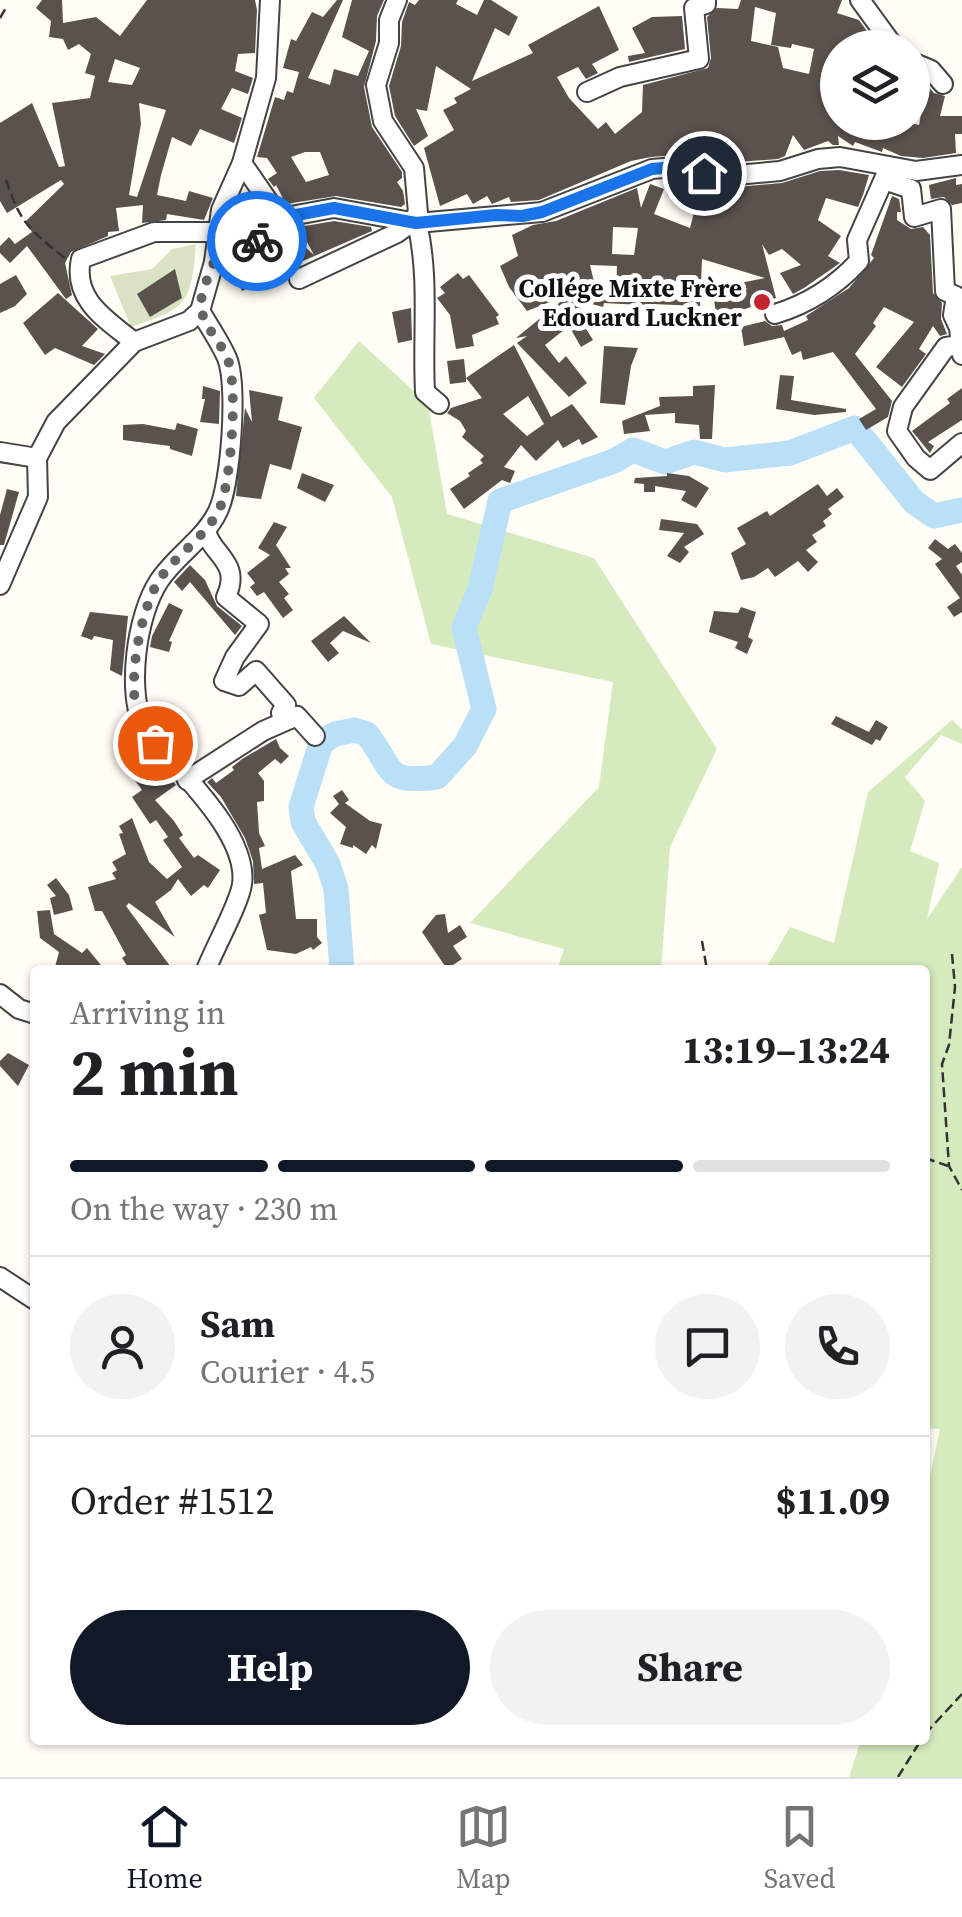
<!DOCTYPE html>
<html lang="en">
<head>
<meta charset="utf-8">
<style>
	body { margin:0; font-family:"Source Serif 4",serif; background:#f2f2f2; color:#202124; height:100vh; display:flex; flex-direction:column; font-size:38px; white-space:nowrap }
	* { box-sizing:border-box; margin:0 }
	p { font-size:32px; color:#757577 }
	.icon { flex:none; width:55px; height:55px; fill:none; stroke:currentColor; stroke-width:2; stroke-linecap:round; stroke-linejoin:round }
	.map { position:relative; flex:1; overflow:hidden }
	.panel { position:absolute; left:30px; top:965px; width:900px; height:780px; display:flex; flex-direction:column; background:#fff; border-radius:10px; box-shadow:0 2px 8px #0004 }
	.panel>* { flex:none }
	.fabs { position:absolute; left:820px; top:30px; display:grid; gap:20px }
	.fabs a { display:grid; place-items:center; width:110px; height:110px; border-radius:50%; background:#fff; box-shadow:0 2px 8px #0004; font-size:50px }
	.pin { position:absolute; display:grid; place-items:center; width:85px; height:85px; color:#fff; margin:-42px; border:5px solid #fff; border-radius:50%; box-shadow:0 2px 10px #0007 }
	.courier { position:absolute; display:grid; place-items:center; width:100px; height:100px; margin:-50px; border:8px solid #1a73e8; border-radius:50%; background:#fff; color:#222; box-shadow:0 2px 12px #0007 }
	.head em { font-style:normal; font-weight:700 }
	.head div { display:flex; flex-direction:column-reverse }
	.head { display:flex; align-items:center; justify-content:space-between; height:170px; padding:0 40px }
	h1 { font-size:65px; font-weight:700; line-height:75px }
	.bar { display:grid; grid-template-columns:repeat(4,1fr); gap:15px 10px; align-content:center; height:120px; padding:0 40px }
	.bar i { height:12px; border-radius:8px; background:#e0e0e0 }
	.bar .active { background:#111827 }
	.bar p { grid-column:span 4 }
	.line { display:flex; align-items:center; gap:25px; padding:0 40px; border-top:2px solid #e0e0e0 }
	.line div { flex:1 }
	.round { display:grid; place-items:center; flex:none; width:105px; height:105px; border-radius:52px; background:#f2f2f2 }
	.action { display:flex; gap:20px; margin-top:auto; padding:20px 40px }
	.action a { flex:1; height:115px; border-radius:60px; background:#111827; color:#fff; font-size:40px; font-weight:700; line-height:115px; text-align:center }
	.action a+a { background:#f2f2f2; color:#202124 }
	.dock { display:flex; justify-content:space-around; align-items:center; height:140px; border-top:2px solid #e0e0e0; background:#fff; font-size:28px; color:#757577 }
	.dock a { display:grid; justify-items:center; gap:5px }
	.dock .active { color:#111827 }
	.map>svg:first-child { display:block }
	.green { fill:#d5ebbd }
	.cemetery { fill:#d9e3c4 }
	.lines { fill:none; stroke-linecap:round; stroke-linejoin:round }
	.river { stroke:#b9e0f7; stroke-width:25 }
	.building { fill:#5a524d; fill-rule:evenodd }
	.minor-casing { stroke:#444; stroke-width:22 }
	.path { stroke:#333; stroke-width:2.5; stroke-dasharray:10 5; stroke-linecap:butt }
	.minor { stroke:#fff; stroke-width:18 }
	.done { stroke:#646461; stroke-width:10; stroke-dasharray:0 18 }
	.route { stroke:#1a73e8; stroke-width:12 }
	.poi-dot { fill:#c4262e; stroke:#fff; stroke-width:4 }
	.labels { text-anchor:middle; stroke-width:10; stroke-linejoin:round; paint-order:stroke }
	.poi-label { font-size:25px; font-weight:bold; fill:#111; stroke:#fff; text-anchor:end }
</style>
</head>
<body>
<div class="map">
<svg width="962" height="1777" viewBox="0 0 962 1777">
	<rect width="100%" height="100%" fill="#fffdf5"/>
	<g class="green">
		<path d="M359 341 428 404 447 514 594 558 717 749 670 847 661 970H557L564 949 470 923 599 787 613 682 431 644 392 497 314 398Z"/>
		<path d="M952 720 962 729V744L941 735 905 777 925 801 910 851 939 863 927 919 962 867V1777H849L861 1740H925V1499L940 1429 925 1428V970H765L790 927 834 943 868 792Z"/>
	</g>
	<path class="cemetery" d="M196 244C191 305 187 308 131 327L110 276 152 269 172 249Z"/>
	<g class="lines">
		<path class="river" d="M342 970 336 889 328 864 303 822 301 807 321 743 335 734 355 730 367 734C395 771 384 784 437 777L465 746 484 709 464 628 480 589 500 501 614 461 633 450 665 462 694 452 725 460 790 453 855 428 914 502 934 516 962 510"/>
	</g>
	<g class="building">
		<path d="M42 0H62L63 23 96 17 120 36 147 0H255L257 10 255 53 238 54 235 71 253 78 248 94 232 88 221 109 242 118 234 143 200 129 191 146 172 137 161 175 157 195 186 201 189 191 213 198 204 220 167 214 166 220 142 223 143 205 116 208 119 231 108 232V236L71 252 65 263 72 295 66 299 27 246 10 263 0 253V246L9 237 15 244 32 232 25 222 64 184 61 180 7 213 0 201V123L32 103 59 167 65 166 52 103 90 98 95 76 85 73 91 54 79 44 68 50 63 39 49 37 51 21 36 8ZM115 59 140 68 132 85 108 82ZM139 103 166 110 137 197 129 195 141 124Z"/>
		<path d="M337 0H343L308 78 330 85 334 69 358 76 369 51 342 37 352 0H384L377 16 376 41 364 87 372 127 402 172V178L397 182 403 191 405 204 401 207 336 196 286 204 276 185 274 187 268 179 277 173 267 158 257 157 275 97 284 100 287 91 293 93 299 72 283 68 291 39 296 41 312 12 323 17ZM305 152H320L329 175 306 182 291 157Z"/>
		<path d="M419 0H458L456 4 477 15 484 0H491L518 17 509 36 495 28 472 81 533 53 528 45 599 6 619 50 592 64 598 73 586 79 578 67 557 77 569 98 598 129 606 122 615 134 642 112 643 85 708 68 711 58 707 17 717 8 738 9 741 0H842L837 13 859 20 879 48H838V122H891L904 130 907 122 919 125 925 92 918 90 921 79 934 93 945 96 940 116H962V134H955L956 153 923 158 901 156 883 148 882 152 855 142 853 146 838 136 839 145H833L828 141 804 150 793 135 785 156 778 159 736 162 677 155 651 157 631 161 539 200 511 202 509 197 492 204 487 196 473 204 467 194 440 206 424 148 454 130 443 110 457 103 454 98 471 89 436 66 427 111 416 109 428 136 414 146 395 116 389 86 401 46 402 22 409 2 415 5ZM755 7 776 13 771 45 791 48 792 44 814 49 809 74 783 68 778 47 751 41Z"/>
		<path d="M682 16 685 49 629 62 628 56 645 53 632 28 652 17Z"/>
		<path d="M839 170 869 175 863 195 858 207 826 198 818 220 841 236 828 256 840 263 804 288 793 294 780 273 801 265 782 249 769 255 762 244 776 298 717 319 714 300 733 297 730 285 765 278 702 259 700 306 652 304 651 311H641V305L604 303 603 307 577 300 586 315 589 324 585 327 593 340 581 347 569 326 545 345 559 363 566 356 587 383 569 397 517 343 527 336 516 338 570 294 527 311 509 287 500 266 518 256 512 235 533 225 556 221 637 188 641 208 650 184 664 189 654 214 690 228 696 205 667 195 672 180 737 187 782 183 820 171ZM613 227 638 228 634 255 612 254ZM590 265 617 266 616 293 596 290Z"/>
		<path d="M956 178V185L962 184V203L952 205 944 197 931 199 929 185Z"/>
		<path d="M892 196 899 199 901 212H897V220L911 229 923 227 930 235 933 293 942 303 941 319 947 334 940 336 933 326 919 349 926 354 902 387 876 367 914 322 884 307 873 323 876 326 855 354 892 401 888 417 866 430 859 419 876 409 833 352 803 360 801 351 792 355 784 337 744 346 741 327 765 321 772 326 782 325 784 331 808 320 806 316 849 288 874 258 871 255Z"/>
		<path d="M239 206 264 217 236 239 232 236 231 227Z"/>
		<path d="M334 221 371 227 372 231 296 264 254 290 252 286 242 291 232 270 271 246 286 230 314 255 299 227Z"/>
		<path d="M175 269 182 298 150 317 137 294Z"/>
		<path d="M458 273 463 279 469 275 499 315 496 317 499 324 472 335 474 346 456 349 450 315 437 298 445 293 440 287Z"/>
		<path d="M16 275 27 294 15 306 0 313V284Z"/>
		<path d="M58 293 98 329 82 346 105 354 94 365 55 348 45 355 23 323Z"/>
		<path d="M411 308 412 340 398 343 392 312Z"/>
		<path d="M514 345 551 417 572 404 598 437 582 445 579 439 563 448 558 440 536 461 521 445 504 467 515 471 510 483 502 480 464 509 450 489 470 476 468 473 483 463 480 460 484 456 462 437 466 431 460 421 447 413 451 408 482 398 466 378V382L450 384 447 361 464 359 466 378ZM528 396 544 424 527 436 503 414Z"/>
		<path d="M604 346 638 348 631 366 625 405 600 403Z"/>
		<path d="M780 375 794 376 791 400 846 409V412L814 415 776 409Z"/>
		<path d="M715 385 712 439H700L699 425 675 423V413L645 415 650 431 624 434 622 421 660 406 659 397 693 396V386Z"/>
		<path d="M203 386 220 391 219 424 200 422 205 399H202Z"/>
		<path d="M962 388V420L928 442 934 446 930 453 912 431 950 403 947 399Z"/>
		<path d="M249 390 283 397 278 420 302 427 291 470 270 464 261 499 236 496 245 408 252 422Z"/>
		<path d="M177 423 198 429 192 456 170 449V446L123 440V425L143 424 175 430Z"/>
		<path d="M302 473 334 485 325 502 297 488Z"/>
		<path d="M667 473 689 476 709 488 696 508 681 500 686 491 655 486V492H644V484L634 483 635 478 667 476Z"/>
		<path d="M818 484 827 496 837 488 844 497 828 509 832 514 823 521 826 526 812 535 817 542 806 550 818 562 808 572 798 561 775 577 768 568 754 577 741 580 731 553 746 544 737 528 767 511 770 516Z"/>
		<path d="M7 489 19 492 4 545H0V515Z"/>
		<path d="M661 519 697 524 704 534 684 547 689 552 680 563 667 556 684 533 659 530Z"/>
		<path d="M274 522 287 527 276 545 291 568H285L289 574 279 582 289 594 284 598 293 610 283 618 264 592 257 596 250 587 255 583 247 573 270 555 258 548Z"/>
		<path d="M935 539 948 549 955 544 962 553V562L956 566 962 575V612L954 617 947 607 960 598 935 564 942 559 928 548Z"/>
		<path d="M190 565 205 580 217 606 242 626 235 635 190 582 182 591 174 582Z"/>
		<path d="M169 603 183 610 169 641 172 642 169 652 150 647 152 636Z"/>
		<path d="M741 607 756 612 748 637 753 640 747 654 735 648 738 642 709 632 714 611 738 613Z"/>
		<path d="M90 612 128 616 122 676 110 670 113 640 94 636 92 640 81 636Z"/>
		<path d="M344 616 371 643 343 631 330 643 339 653 328 662 311 641Z"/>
		<path d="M836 716 869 732 876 720 888 727 880 741 876 739 872 745 831 724Z"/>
		<path d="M276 739 280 748 289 756 281 764 275 759 258 773 264 781V801L257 802 259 833 265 846 259 848 262 869 295 855 303 865 291 871 296 919H317V937L322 943 313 950 311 947 296 954 267 950 259 915 266 913 263 883 254 884 253 861 245 838 221 797 207 782 212 778 216 783 234 770 232 767 242 759Z"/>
		<path d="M155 761 176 785 155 800 174 821 183 835 179 838 194 858 198 855 220 870 208 888 204 885 191 896 178 879 171 890 155 902 175 937 129 903 126 906 173 970H130L122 958 126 955 102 911H95L88 887 116 879 112 873 117 870 112 862 126 854 119 834 123 833 119 826 132 818 149 862 167 879 182 867 163 840 168 837 156 820 150 824 132 797 142 790 131 775Z"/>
		<path d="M342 790 349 800 345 803 370 821 382 824 376 849 372 845 366 854 353 845V848L340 844 346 827 330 813 339 804 333 796Z"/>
		<path d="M56 878 69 895 73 910 54 915 50 898 56 896 47 885Z"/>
		<path d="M50 910 54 934 82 953 87 948 105 970 55 967 59 952 40 938 37 911Z"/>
		<path d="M445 914 448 933 460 925 467 937 453 946 462 959 447 969 422 932 436 915Z"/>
		<path d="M8 1053 29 1065 18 1086 0 1066V1061Z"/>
	</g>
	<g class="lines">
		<defs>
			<g id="minor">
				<path d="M860 0 895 48"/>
				<path d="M912 62 931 70 943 84"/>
				<path d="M587 92 620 77 699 59 694 8 706 4V0"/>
				<path d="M242 163 280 218"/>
				<path d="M884 180 911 189 914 217 941 209 945 291 956 296 953 315 959 328 962 355"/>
				<path d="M417 223C430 278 422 335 425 392L439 404"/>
				<path d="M214 262 248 247 264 236 280 218 334 208 417 223 542 212 652 169 675 167 736 175 780 171 818 159 840 157 916 171 962 165"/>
				<path d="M299 279 397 233 411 223 418 213 414 168 383 121 376 85 389 43V20L397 0"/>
				<path d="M200 311C209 326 220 342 227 358 238 385 231 484 218 511 205 539 176 555 159 581 136 616 126 693 145 730 175 768 249 833 242 884 240 902 214 949 206 970"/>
				<path d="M775 314C808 304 836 286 859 261L857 240 888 170"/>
				<path d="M134 342C107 320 72 300 81 259L154 232H220"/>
				<path d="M960 345 946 347 903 407 897 431 916 458 930 470 962 443"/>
				<path d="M0 452 37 458 56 422 134 342 189 321 200 311 214 262 221 210 242 163 266 78 270 0"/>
				<path d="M206 531C212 556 242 562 226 597L259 624 235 657 224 681 239 686 256 671 286 705 281 713 290 719"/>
				<path d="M0 585 38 497 37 458"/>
				<path d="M187 780 263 731 297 716 315 736"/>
				<path d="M0 994 19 1009 35 1014"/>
				<path d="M0 1277 35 1300"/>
			</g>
		</defs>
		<use href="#minor" class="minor-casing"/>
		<g class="path">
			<path d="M0 18 7 6"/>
			<path d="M6 180C21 225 30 230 66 259"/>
			<path d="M702 941 707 970"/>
			<path d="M952 954 955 987 949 1045 942 1064 949 1166 962 1190"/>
			<path d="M925 1158 948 1166"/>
			<path d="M925 1734 962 1694"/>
			<path d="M898 1777 921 1740"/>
		</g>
		<use href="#minor" class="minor"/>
	</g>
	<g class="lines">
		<path class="done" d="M155 743C148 735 141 727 138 717 127 683 140 612 158 582 175 554 208 537 221 505 231 477 238 388 228 360 222 344 207 330 202 313 197 299 209 276 214 262L257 241"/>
		<path class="route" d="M257 241 280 218 334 208 416 223 496 215 522 216 542 212 652 169 675 167 704 173"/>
	</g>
	<circle class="poi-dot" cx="762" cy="302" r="10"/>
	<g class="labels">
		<g class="poi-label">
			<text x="742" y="297">Collége Mixte Frère<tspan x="742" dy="29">Edouard Luckner</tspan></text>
		</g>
	</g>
</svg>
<div class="fabs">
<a><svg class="icon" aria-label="layers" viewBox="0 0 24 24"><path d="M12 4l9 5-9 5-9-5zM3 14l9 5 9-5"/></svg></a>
</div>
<div class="pin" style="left:155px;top:743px;background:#ea580c"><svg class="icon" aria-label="bag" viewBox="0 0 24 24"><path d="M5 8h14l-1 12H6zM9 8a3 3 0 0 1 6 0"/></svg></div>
<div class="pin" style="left:704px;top:173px;background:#1f2937"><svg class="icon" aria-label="home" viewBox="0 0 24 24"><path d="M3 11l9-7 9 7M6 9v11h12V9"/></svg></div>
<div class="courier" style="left:257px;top:241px"><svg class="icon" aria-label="bike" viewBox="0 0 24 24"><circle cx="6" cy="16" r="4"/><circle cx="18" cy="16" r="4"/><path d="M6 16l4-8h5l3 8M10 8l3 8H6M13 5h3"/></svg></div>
<section class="panel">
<div class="head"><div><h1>2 min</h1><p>Arriving in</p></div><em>13:19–13:24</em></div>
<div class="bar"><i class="active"></i><i class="active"></i><i class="active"></i><i></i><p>On the way · 230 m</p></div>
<div class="line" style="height:180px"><a class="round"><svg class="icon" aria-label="person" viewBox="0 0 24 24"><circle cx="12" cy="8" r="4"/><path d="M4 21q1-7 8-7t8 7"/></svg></a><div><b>Sam</b><p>Courier · 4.5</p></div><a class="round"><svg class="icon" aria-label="chat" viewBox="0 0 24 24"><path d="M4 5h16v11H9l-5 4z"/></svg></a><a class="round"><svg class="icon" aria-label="phone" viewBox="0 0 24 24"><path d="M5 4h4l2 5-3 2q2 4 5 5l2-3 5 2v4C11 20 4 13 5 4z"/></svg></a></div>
<div class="line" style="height:130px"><div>Order #1512</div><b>$11.09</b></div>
<div class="action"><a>Help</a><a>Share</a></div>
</section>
</div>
<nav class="dock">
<a class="active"><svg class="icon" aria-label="home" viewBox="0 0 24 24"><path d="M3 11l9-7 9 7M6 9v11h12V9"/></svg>Home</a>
<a><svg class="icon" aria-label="map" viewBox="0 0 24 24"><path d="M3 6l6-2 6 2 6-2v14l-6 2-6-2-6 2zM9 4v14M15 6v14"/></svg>Map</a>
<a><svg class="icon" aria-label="saved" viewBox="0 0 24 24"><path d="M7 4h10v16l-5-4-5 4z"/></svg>Saved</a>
</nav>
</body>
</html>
